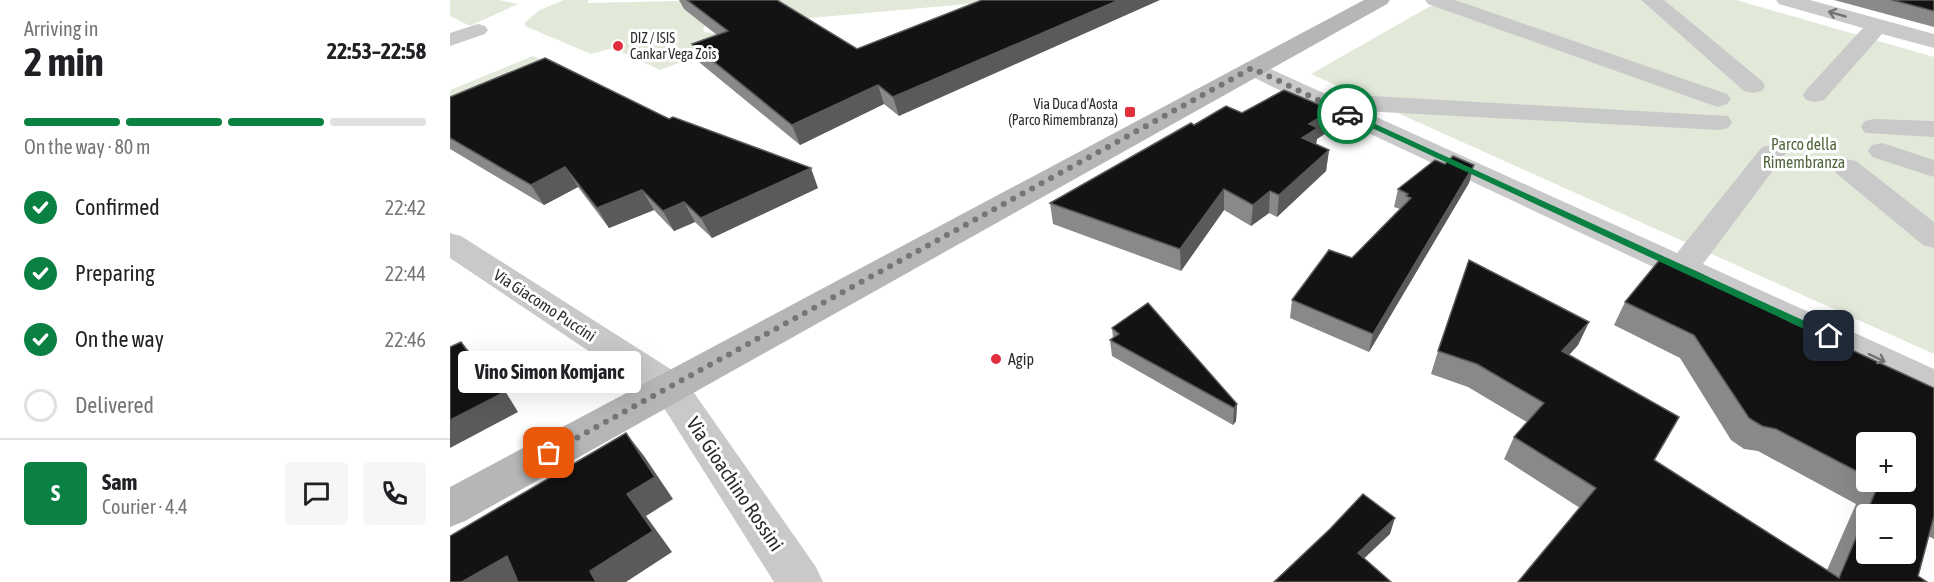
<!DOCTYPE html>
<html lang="en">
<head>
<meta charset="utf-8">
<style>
	body { margin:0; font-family:"Asap Condensed",sans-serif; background:#f6f6f6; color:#202124; height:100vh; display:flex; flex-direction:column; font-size:22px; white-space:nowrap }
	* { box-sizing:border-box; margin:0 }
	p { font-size:20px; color:#757577 }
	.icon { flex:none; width:33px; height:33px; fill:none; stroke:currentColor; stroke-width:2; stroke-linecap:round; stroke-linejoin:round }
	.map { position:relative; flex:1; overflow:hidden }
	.panel { display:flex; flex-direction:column; background:#fff; width:450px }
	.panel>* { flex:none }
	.buttons { position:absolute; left:1406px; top:432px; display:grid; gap:12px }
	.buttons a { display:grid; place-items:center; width:60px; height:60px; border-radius:6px; background:#fff; box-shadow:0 6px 24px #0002; font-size:30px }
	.pin { position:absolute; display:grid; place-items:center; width:51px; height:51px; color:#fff; margin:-26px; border-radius:12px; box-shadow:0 3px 9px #0006 }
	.courier { position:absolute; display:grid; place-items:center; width:60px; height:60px; margin:-30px; border:4px solid #0b8043; border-radius:50%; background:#fff; color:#222; box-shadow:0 2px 8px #0007 }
	.bubble { position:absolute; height:42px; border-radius:6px; background:#fff; box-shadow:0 6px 24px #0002; font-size:20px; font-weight:700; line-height:42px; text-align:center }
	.summary em { font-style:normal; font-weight:700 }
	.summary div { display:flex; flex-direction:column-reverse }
	.summary { display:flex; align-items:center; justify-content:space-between; height:102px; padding:0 24px }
	h1 { font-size:39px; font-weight:700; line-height:45px }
	.bar { display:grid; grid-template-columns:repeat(4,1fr); gap:9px 6px; align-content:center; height:72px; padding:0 24px }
	.bar i { height:8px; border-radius:4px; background:#e0e0e0 }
	.bar .on { background:#0b8043 }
	.bar p { grid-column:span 4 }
	.line { display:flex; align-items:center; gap:15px; padding:0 24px; border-top:2px solid #e0e0e0 }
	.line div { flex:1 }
	.round { display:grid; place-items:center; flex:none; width:63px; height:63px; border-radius:6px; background:#f6f6f6 }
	ol { padding:0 24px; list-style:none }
	li { display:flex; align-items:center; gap:18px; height:66px }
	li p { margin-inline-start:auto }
	li .icon { padding:6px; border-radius:50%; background:#0b8043; color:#fff; stroke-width:4 }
	li:last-child { color:#757577 }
	li i { width:33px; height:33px; border:3px solid #e0e0e0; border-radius:50% }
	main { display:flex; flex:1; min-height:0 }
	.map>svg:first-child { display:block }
	.green { fill:#e2e9d9 }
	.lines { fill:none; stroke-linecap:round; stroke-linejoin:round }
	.lane { fill:#c9c9c9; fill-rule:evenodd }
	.street { fill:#c9c9c9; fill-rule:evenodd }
	.secondary { fill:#b6b6b6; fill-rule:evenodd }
	.wall { fill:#898989; fill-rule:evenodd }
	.shaded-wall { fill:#5a5a5a }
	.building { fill:#131313; stroke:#5a5a5a; stroke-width:1.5; fill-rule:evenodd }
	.oneway { stroke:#737373 }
	.route { fill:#0b8043 }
	.done { stroke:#767676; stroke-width:6; stroke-dasharray:0 10.8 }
	.poi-dot { fill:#e12f3e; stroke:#fff; stroke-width:2 }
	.labels { text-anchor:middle; stroke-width:6; stroke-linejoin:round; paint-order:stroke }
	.far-poi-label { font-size:14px; fill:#2c2c2c; stroke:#fff; text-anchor:start }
	.park-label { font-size:16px; fill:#4f663a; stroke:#fff }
	.street-label { font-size:16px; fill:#2c2c2c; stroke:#fff }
	.poi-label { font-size:16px; fill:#2c2c2c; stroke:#fff; text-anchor:start }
	.near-street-label { font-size:20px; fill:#2c2c2c; stroke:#fff }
</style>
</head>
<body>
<main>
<section class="panel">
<div class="summary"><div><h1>2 min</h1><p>Arriving in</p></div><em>22:53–22:58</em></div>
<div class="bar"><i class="on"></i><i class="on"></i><i class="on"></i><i></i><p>On the way · 80 m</p></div>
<ol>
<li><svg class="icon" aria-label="check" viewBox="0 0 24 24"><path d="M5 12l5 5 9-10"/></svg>Confirmed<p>22:42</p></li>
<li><svg class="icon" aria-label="check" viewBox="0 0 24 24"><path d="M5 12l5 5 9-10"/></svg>Preparing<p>22:44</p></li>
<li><svg class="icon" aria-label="check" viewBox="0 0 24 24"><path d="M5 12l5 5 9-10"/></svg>On the way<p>22:46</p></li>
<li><i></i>Delivered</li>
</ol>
<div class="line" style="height:108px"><b class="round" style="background:#0b8043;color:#fff">S</b><div><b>Sam</b><p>Courier · 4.4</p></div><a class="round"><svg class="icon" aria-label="chat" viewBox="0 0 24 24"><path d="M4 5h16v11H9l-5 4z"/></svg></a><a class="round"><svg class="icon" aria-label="phone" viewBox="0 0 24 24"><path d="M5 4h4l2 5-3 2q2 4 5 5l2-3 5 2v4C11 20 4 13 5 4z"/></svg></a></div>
</section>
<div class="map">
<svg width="1484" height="582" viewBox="0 0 1484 582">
	<rect width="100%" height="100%" fill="#fff"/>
	<g class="green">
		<path d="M0 0H49L68 4 20 26 0 16Z"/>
		<path d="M114 0H139L137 3 271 0 253 29 254 32 270 34 301 0H562L349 19 210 70 163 48 141 54 75 26V22L90 10Z"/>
		<path d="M991 0H1286L1484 57V354L861 74Z"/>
		<path d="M83 56 104 65 0 109V90Z"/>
	</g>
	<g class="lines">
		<path class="lane" d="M28 24 35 26 38 30 35 34 0 46V33Z"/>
		<g class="street">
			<path d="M975 0H1005L1277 94 1281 99 1277 104 1268 107 1259 104 978 4Z"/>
			<path d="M1191 0H1214L1312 81 1315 86 1312 91 1303 93 1294 91Z"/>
			<path d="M1326 0H1360L1484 34V48L1432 34 1374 100 1365 102 1356 100 1353 95 1356 90 1413 28 1329 4Z"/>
			<path d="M803 61 880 96 887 94 1278 116 1282 122 1278 128 1269 130 913 111 1227 253 1312 147 1322 145 1332 147 1336 153 1253 264 1484 369V399L861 106 795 73 791 68 795 63Z"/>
			<path d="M1424 119 1484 121V137L1415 133 1411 127 1415 121Z"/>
			<path d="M1432 143 1484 160V177L1422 157 1418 151 1422 145Z"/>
			<path d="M1396 159 1406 161 1484 222V248L1473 245 1386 173 1382 167 1386 161Z"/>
			<path d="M0 233 11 236 233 377 366 567 373 582H324L207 397 0 258Z"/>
		</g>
		<path class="secondary" d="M914 0H940L937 4 15 521 0 527V487Z"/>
	</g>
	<g class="wall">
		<path d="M229 0H327L407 49 532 0 449 116 434 104 350 145 250 63 242 44 267 35 234 9Z"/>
		<path d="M1384 0H1484V27Z"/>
		<path d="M0 97 219 119 368 188 262 238 245 222 224 231 204 210 159 228 128 187 94 205 0 149Z"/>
		<path d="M792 113 879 131 867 139 866 144 879 150 876 171 827 217 819 213 801 226 774 210 731 271 603 224 600 203 744 125Z"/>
		<path d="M995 164 1024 165 1019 183 919 352 840 318 842 300 902 258 950 209 944 207 948 189Z"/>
		<path d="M1175 302 1341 322 1484 388V539L1478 536 1468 576 1068 582 1130 508 1054 459 1064 437 1077 422 1018 387 981 374 988 351 1139 322 1128 345 1119 355 1204 460 1377 570 1406 504 1308 451 1294 449 1281 440 1230 358 1164 325ZM1416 442 1455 482H1416Z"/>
		<path d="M662 328 787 404 786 421 783 425 662 356 660 340 663 338Z"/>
	</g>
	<g class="shaded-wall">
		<path d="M669 0H710L449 116 443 97Z"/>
		<path d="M428 85 434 104 350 145 342 125Z"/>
		<path d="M882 110 879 131 867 139 865 149 852 138 859 124Z"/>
		<path d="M879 150 876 171 827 217 829 195Z"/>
		<path d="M1024 165 1019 183 919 352 923 334Z"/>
		<path d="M115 167 128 187 94 205 81 185Z"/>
		<path d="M361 168 368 188 262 238 251 218Z"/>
		<path d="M774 189V210L731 271 730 249Z"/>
		<path d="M192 190 204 210 159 228 147 208Z"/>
		<path d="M820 191 819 213 801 226 803 205Z"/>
		<path d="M234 202 245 222 224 231 213 211Z"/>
		<path d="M1139 322 1128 345 1102 374 1112 351Z"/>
		<path d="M11 342 27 360 42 380 25 362Z"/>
		<path d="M31 360 47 378 68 412 0 448V420Z"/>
		<path d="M787 404 786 421 783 425 784 408Z"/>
		<path d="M176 433 194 456 223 499 196 516 222 552 176 582H146L140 571 177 494Z"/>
		<path d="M945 518 940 534 903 569 908 553Z"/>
		<path d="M57 556 72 582H12Z"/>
	</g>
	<g class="building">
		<path d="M237 0H327L407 49 532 0H669L443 97 428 85 342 125 242 44 278 31Z"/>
		<path d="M1442 0H1484V11Z"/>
		<path d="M95 58 219 119 223 117 361 168 251 218 234 202 213 211 192 190 147 208 115 167 81 185 0 138V97Z"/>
		<path d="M834 90 882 110 859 124 868 128 852 138 879 150 829 195 820 191 803 205 774 189 730 249 600 203 741 123 744 125 776 106 792 113Z"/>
		<path d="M1003 156 1024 165 923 334 842 300 879 250 902 258 961 198 956 196 958 194 948 189 985 160 995 164Z"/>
		<path d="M1212 257 1251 274 1341 322 1484 388V516L1468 576 1477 582H1068L1146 488 1064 437 1094 403 1027 364 988 351 1019 260 1139 322 1112 351 1229 417 1204 460 1389 578 1429 483 1427 482H1455V442H1416V476L1326 429 1312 426 1299 418 1244 335 1175 302ZM1416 514H1455V554H1416Z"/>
		<path d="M698 303 787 404 784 408 660 340 669 334 662 328Z"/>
		<path d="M11 342 25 362 31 360 51 394 0 420V347Z"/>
		<path d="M176 433 205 477 177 494 203 531 140 571 146 582H68L57 556 12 582H0V536Z"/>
		<path d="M913 494 945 518 908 553 941 582H824L880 529Z"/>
	</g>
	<defs><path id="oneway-shaft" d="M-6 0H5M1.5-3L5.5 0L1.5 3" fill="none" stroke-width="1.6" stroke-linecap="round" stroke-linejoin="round" transform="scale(1.5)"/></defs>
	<g class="oneway">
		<use href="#oneway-shaft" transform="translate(1387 14) rotate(-164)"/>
		<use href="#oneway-shaft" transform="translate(1427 358) rotate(25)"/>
	</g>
	<path class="route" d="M897 111 1383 334 1384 336 1383 339H1376L894 115 893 114Z"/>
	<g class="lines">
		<path class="done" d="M99 453 802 68 897 114"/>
	</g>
	<g class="poi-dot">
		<circle cx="168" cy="46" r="6"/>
		<rect x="674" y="106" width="12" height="12" rx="3"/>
		<circle cx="546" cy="359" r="6"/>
	</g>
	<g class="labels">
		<g class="far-poi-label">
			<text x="180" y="43">DIZ / ISIS<tspan x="180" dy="16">Cankar Vega Zois</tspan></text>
			<text x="668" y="109" text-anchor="end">Via Duca d'Aosta<tspan x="668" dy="16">(Parco Rimembranza)</tspan></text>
		</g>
		<g class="park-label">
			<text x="1354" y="150">Parco della<tspan x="1354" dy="18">Rimembranza</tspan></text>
		</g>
		<g class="street-label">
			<text transform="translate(95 305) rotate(33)" y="6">Via Giacomo Puccini</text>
		</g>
		<g class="poi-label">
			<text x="558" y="365">Agip</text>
		</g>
		<g class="near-street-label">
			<text transform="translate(285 484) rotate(56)" y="7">Via Gioachino Rossini</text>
		</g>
	</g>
</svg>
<div class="buttons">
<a>+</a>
<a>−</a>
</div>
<div class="pin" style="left:99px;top:453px;background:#ea580c"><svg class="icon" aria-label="bag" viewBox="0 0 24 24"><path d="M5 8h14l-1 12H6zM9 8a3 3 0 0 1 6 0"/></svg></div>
<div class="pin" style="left:1379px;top:336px;background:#1f2937"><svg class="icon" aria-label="home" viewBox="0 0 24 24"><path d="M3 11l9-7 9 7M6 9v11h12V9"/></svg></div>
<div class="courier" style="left:897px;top:114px"><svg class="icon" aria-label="car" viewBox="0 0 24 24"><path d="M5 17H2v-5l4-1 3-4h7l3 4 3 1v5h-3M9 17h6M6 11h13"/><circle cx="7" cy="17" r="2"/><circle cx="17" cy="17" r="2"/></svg></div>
<div class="bubble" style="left:8px;top:351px;width:183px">Vino Simon Komjanc</div>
</div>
</main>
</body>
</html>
